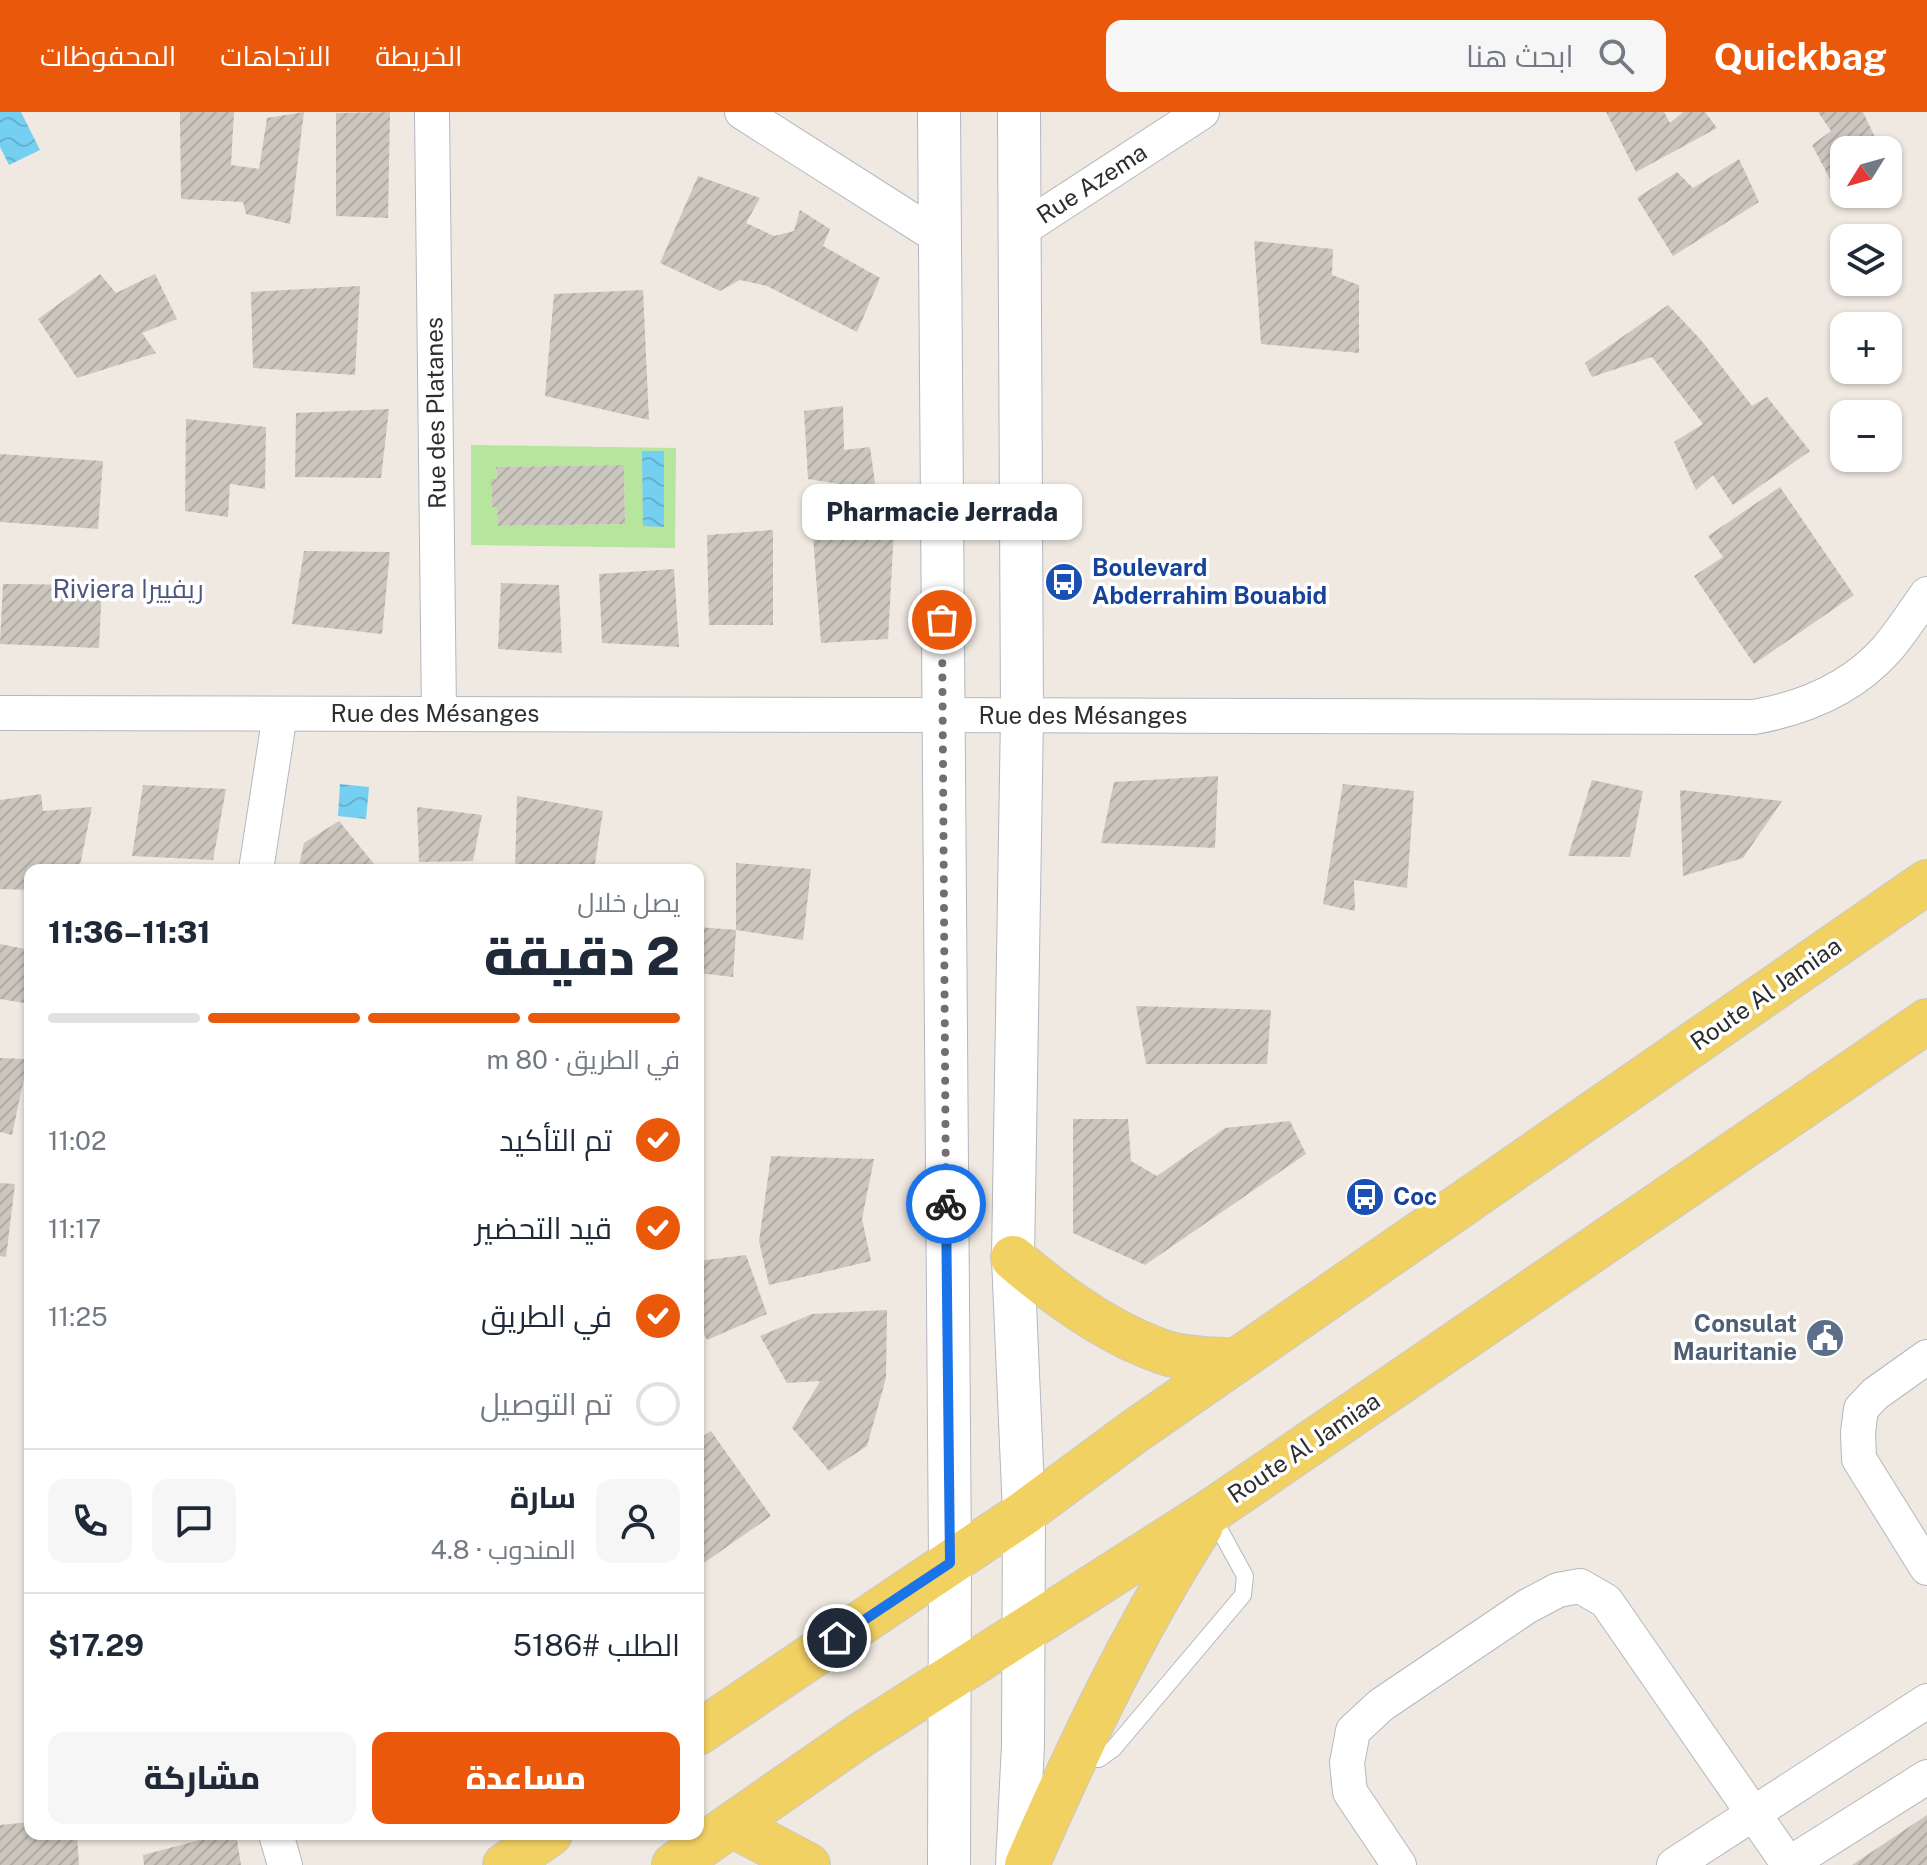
<!DOCTYPE html>
<html lang="ar">
<head>
<meta charset="utf-8">
<style>
	body { margin:0; font-family:"Public Sans",Cairo,sans-serif; background:#f6f6f7; color:#1f2937; direction:rtl; height:100vh; display:flex; flex-direction:column; font-size:30px; white-space:nowrap }
	* { box-sizing:border-box; margin:0 }
	p { font-size:26px; color:#747a83 }
	.icon { flex:none; width:44px; height:44px; fill:none; stroke:currentColor; stroke-width:2; stroke-linecap:round; stroke-linejoin:round }
	.map { position:relative; flex:1; overflow:hidden; direction:ltr }
	.sheet { position:absolute; left:24px; top:752px; width:680px; height:976px; display:flex; flex-direction:column; background:#fff; border-radius:16px; box-shadow:0 2px 6px #0004; direction:rtl }
	.sheet>* { flex:none }
	.needle { width:52px; rotate:233deg }
	.controls { position:absolute; left:1830px; top:24px; display:grid; gap:16px }
	.controls a { display:grid; place-items:center; width:72px; height:72px; border-radius:16px; background:#fff; box-shadow:0 2px 6px #0004; font-size:40px }
	.pin { position:absolute; display:grid; place-items:center; width:68px; height:68px; color:#fff; margin:-34px; border:4px solid #fff; border-radius:50%; box-shadow:0 2px 8px #0007 }
	.courier { position:absolute; display:grid; place-items:center; width:80px; height:80px; margin:-40px; border:6px solid #1a73e8; border-radius:50%; background:#fff; color:#222; box-shadow:0 2px 10px #0007 }
	.bubble { position:absolute; height:56px; border-radius:16px; background:#fff; box-shadow:0 2px 6px #0004; font-size:26px; font-weight:800; line-height:56px; text-align:center; direction:rtl }
	.headline em { font-style:normal; font-weight:800 }
	.headline div { display:flex; flex-direction:column-reverse }
	.headline { display:flex; align-items:center; justify-content:space-between; height:136px; padding:0 24px }
	h1 { font-size:52px; font-weight:800; line-height:60px }
	.bar { display:grid; grid-template-columns:repeat(4,1fr); gap:12px 8px; align-content:center; height:96px; padding:0 24px }
	.bar i { height:10px; border-radius:6px; background:#e0e1e3 }
	.bar .current { background:#ea580c }
	.bar p { grid-column:span 4 }
	.line { display:flex; align-items:center; gap:20px; padding:0 24px; border-top:2px solid #e0e1e3 }
	.line div { flex:1 }
	.round { display:grid; place-items:center; flex:none; width:84px; height:84px; border-radius:16px; background:#f6f6f7 }
	ol { padding:0 24px; list-style:none }
	li { display:flex; align-items:center; gap:24px; height:88px }
	li p { margin-inline-start:auto }
	li .icon { padding:8px; border-radius:50%; background:#ea580c; color:#fff; stroke-width:4 }
	li:last-child { color:#747a83 }
	li i { width:44px; height:44px; border:4px solid #e0e1e3; border-radius:50% }
	.action { display:flex; gap:16px; margin-top:auto; padding:16px 24px }
	.action a { flex:1; height:92px; border-radius:16px; background:#ea580c; color:#fff; font-size:32px; font-weight:800; line-height:92px; text-align:center }
	.action a+a { background:#f6f6f7; color:#1f2937 }
	header { display:flex; align-items:center; gap:48px; box-sizing:border-box; height:112px; padding:0 40px; background:#ea580c; color:#fff }
	header strong { font-size:38px }
	nav { display:flex; gap:44px; margin-inline-start:auto; font-size:28px }
	.search { width:560px; height:72px; background:#f6f6f7; display:flex; align-items:center; gap:20px; box-sizing:border-box; padding:0 28px; border-radius:16px; color:#747a83; font-size:30px }
	.map>svg:first-child { display:block }
	.garden { fill:#b6e59e; fill-rule:evenodd }
	.water { fill:url(#water-waves) }
	.building { fill:url(#building-hatch) }
	.lines { fill:none; stroke-linecap:round; stroke-linejoin:round }
	.service-casing { stroke:#b4b7c1; stroke-width:18 }
	.minor-casing { stroke:#b4b7c1; stroke-width:36 }
	.tertiary-casing { stroke:#b4b7c1; stroke-width:44 }
	.primary-casing { stroke:#c9c9c9; stroke-width:46 }
	.service { stroke:#fff; stroke-width:16 }
	.minor { stroke:#fff; stroke-width:34 }
	.tertiary { stroke:#fff; stroke-width:42 }
	.primary { stroke:#f2d163; stroke-width:44 }
	.done { stroke:#726f6d; stroke-width:8; stroke-dasharray:0 14.4 }
	.route { stroke:#1a73e8; stroke-width:10 }
	.labels { text-anchor:middle; stroke-width:7; stroke-linejoin:round; paint-order:stroke }
	.street-label { font-size:24px; fill:#2e2e2e; stroke:#fff }
	.transit-label { font-size:24px; font-weight:bold; fill:#164399; stroke:#fff; text-anchor:start }
	.service-label { font-size:24px; font-weight:bold; fill:#4e5e75; stroke:#fff; text-anchor:end }
	.neighbourhood-label { font-size:26px; fill:#4d5680; stroke:#fff }
</style>
</head>
<body>
<header>
<strong>Quickbag</strong>
<div class="search"><svg class="icon" aria-label="search" viewBox="0 0 24 24"><circle cx="10" cy="10" r="6"/><path d="M15 15l6 6"/></svg>ابحث هنا</div>
<nav><a>الخريطة</a><a>الاتجاهات</a><a>المحفوظات</a></nav>
</header>
<div class="map">
<svg width="1927" height="1753" viewBox="0 0 1927 1753">
	<defs>
		<pattern id="water-waves" width="16" height="10" patternUnits="userSpaceOnUse" patternTransform="scale(2)"><rect width="16" height="10" fill="#75cff0"/><path d="M0 5q4-4 8 0t8 0" fill="none" stroke="#66b2ce"/></pattern>
		<pattern id="building-hatch" width="6" height="6" patternUnits="userSpaceOnUse" patternTransform="scale(2)"><rect width="6" height="6" fill="#cbc7bf"/><path d="M-1 1l2-2M0 6l6-6M5 7l2-2" fill="none" stroke="#afaba4"/></pattern>
	</defs>
	<rect width="100%" height="100%" fill="#efe9e1"/>
	<path class="garden" d="M471 333 676 336 675 436 471 433ZM624 353 625 412 498 414 497 395H492L491 368 497 367 496 355Z"/>
	<g class="water">
		<path d="M0 0H21L40 38 9 53 0 35Z"/>
		<path d="M642 339H664V415L643 414Z"/>
		<path d="M340 672 369 675 366 707 338 704Z"/>
	</g>
	<g class="building">
		<path d="M180 0H234L231 53 259 57 267 6 304 0 290 112 246 102 243 90 181 87Z"/>
		<path d="M390 0 388 106 336 104V1Z"/>
		<path d="M1606 0H1664L1670 11 1683 0H1705L1717 16 1636 60Z"/>
		<path d="M1818 0H1863L1880 36 1876 38H1844V58L1830 67 1812 33 1831 19Z"/>
		<path d="M1739 47 1759 90 1673 144 1637 86 1677 60 1693 76Z"/>
		<path d="M698 64 760 86 746 111 774 124 794 119 800 98 830 117 823 134 880 166 857 220 767 174 740 168 720 179 660 151Z"/>
		<path d="M1254 129 1333 137 1332 163 1359 173V241L1261 232Z"/>
		<path d="M100 162 116 181 155 162 177 207 142 221 156 241 77 266 38 207Z"/>
		<path d="M360 174 355 263 253 256 251 180Z"/>
		<path d="M643 178 649 308 545 284 554 182Z"/>
		<path d="M1668 193 1701 228 1752 294 1767 285 1810 339 1733 393 1713 363 1696 378 1674 330 1703 312 1652 245 1592 265 1585 251Z"/>
		<path d="M843 294 844 338 870 335 876 378 808 367 804 299Z"/>
		<path d="M389 297 381 366 295 365 296 301Z"/>
		<path d="M186 307 266 315 265 377 230 372 228 405 185 399Z"/>
		<path d="M0 342 103 349 98 417 0 410Z"/>
		<path d="M624 353 625 412 498 414 497 395H492L491 367H497L496 355Z"/>
		<path d="M1780 375 1854 483 1754 552 1694 464 1723 445 1708 424Z"/>
		<path d="M811 398 895 399 888 527 821 531Z"/>
		<path d="M773 418V513H709L707 423Z"/>
		<path d="M304 439 390 440 382 522 292 512Z"/>
		<path d="M674 457 679 535 602 531 599 462Z"/>
		<path d="M501 471 559 473 562 541 498 537Z"/>
		<path d="M3 472 102 473 99 536 0 532Z"/>
		<path d="M1218 664 1215 736 1101 731 1114 670Z"/>
		<path d="M1592 668 1643 679 1630 745 1568 744Z"/>
		<path d="M1343 672 1414 679 1407 776 1354 768 1355 799 1323 792Z"/>
		<path d="M143 673 226 677 213 748 132 744Z"/>
		<path d="M1680 678 1782 689 1743 746 1683 764Z"/>
		<path d="M41 682 43 699 92 695 79 758H30V778L0 777V688Z"/>
		<path d="M517 684 603 699 594 758H515Z"/>
		<path d="M417 695 482 703 473 749 419 750Z"/>
		<path d="M339 709 379 758H298L304 731Z"/>
		<path d="M736 751 811 757 803 828 736 818 733 865 698 861V815L736 818Z"/>
		<path d="M0 832 30 838V892L0 887Z"/>
		<path d="M1136 894 1271 898 1267 952H1146Z"/>
		<path d="M0 946 28 947 12 1023 0 1020Z"/>
		<path d="M1073 1007H1128L1131 1049 1157 1064 1225 1016 1290 1009 1306 1042 1145 1153 1073 1121Z"/>
		<path d="M771 1044 874 1047 862 1107 871 1149 769 1173 759 1129Z"/>
		<path d="M0 1071 15 1072 6 1145 0 1144Z"/>
		<path d="M746 1143 767 1202 707 1228 698 1210V1149Z"/>
		<path d="M887 1198 886 1266 867 1334 829 1359 792 1316 820 1269 787 1271 760 1224 812 1202Z"/>
		<path d="M711 1319 771 1404 698 1455V1328Z"/>
		<path d="M1927 1703V1753H1852Z"/>
		<path d="M30 1710V1722H77L79 1753H0V1713Z"/>
		<path d="M223 1722H236L241 1753H144L143 1743Z"/>
	</g>
	<g class="lines">
		<defs>
			<path id="service" d="M1078 1647H1099L1113 1637 1243 1483 1245 1464 1211 1402"/>
			<g id="minor">
				<path d="M432 0 439 602"/>
				<path d="M742 0 940 126"/>
				<path d="M1021 118 1202 0"/>
				<path d="M0 601 1754 605C1805 596 1851 577 1886 538 1901 521 1914 500 1927 482"/>
				<path d="M256 758 280 602"/>
				<path d="M1927 1245 1875 1282 1861 1297 1858 1321 1859 1347 1927 1456"/>
				<path d="M276 1722 285 1753"/>
				<path d="M1789 1752 1927 1665"/>
				<path d="M1399 1753 1350 1680 1347 1651 1353 1619 1381 1593 1526 1495 1558 1478 1580 1474 1606 1489 1789 1753"/>
				<path d="M1674 1753 1927 1589"/>
			</g>
			<g id="tertiary">
				<path d="M939 0 950 1451 949 1753"/>
				<path d="M1017 1753 1023 1633 1024 1401 1013 1146 1022 604 1019 0"/>
			</g>
			<g id="primary">
				<path d="M1013 1146C1057 1184 1108 1221 1163 1240 1186 1248 1213 1247 1236 1249"/>
				<path d="M698 1621 1024 1401 1135 1319 1927 770"/>
				<path d="M732 1713 808 1753"/>
				<path d="M505 1753 550 1722"/>
				<path d="M674 1753 861 1623 1210 1400 1927 909"/>
				<path d="M1027 1753C1078 1636 1132 1522 1201 1414"/>
			</g>
		</defs>
		<use href="#service" class="service-casing"/>
		<use href="#minor" class="minor-casing"/>
		<use href="#tertiary" class="tertiary-casing"/>
		<use href="#primary" class="primary-casing"/>
		<use href="#service" class="service"/>
		<use href="#minor" class="minor"/>
		<use href="#tertiary" class="tertiary"/>
		<use href="#primary" class="primary"/>
	</g>
	<g class="lines">
		<path class="done" d="M942 508 946 1092"/>
		<path class="route" d="M837 1526 950 1451 946 1092"/>
	</g>
	<defs>
		<symbol id="bus-disc" viewBox="-11 -11 22 22"><circle r="9.5" fill="#1a4fb4" stroke="#fff"/><path d="M-5-6H5V4H4V6H2V4H-2V6H-4V4H-5ZM-3.5-4V0h7V-4ZM-3.5 1.2v1.5H-2V1.2ZM2 1.2v1.5H3.5V1.2Z" fill="#fff"/></symbol>
		<symbol id="civic-disc" viewBox="-11 -11 22 22"><circle r="9.5" fill="#5c6f8a" stroke="#fff"/><path d="M-.6-6.5H3V-4.5H.6V-3L4-1V1h2V6H-6V1h2V-1L-.6-3ZM-1.2 2.5V6h2.4V2.5Z" fill="#fff"/></symbol>
	</defs>
	<g fill-rule="evenodd">
		<use href="#bus-disc" x="1042" y="448" width="44" height="44"/>
		<use href="#bus-disc" x="1343" y="1063" width="44" height="44"/>
		<use href="#civic-disc" x="1803" y="1204" width="44" height="44"/>
	</g>
	<g class="labels">
		<g class="street-label">
			<text transform="translate(1092 72) rotate(-33)" y="8">Rue Azema</text>
			<text transform="translate(436 301) rotate(-91)" y="8">Rue des Platanes</text>
			<text x="435" y="610">Rue des Mésanges</text>
			<text x="1083" y="612">Rue des Mésanges</text>
			<text transform="translate(1766 882) rotate(-35)" y="8">Route Al Jamiaa</text>
			<text transform="translate(1304 1336) rotate(-34)" y="8">Route Al Jamiaa</text>
		</g>
		<g class="transit-label">
			<text x="1092" y="464">Boulevard<tspan x="1092" dy="28">Abderrahim Bouabid</tspan></text>
			<text x="1393" y="1093">Coc</text>
		</g>
		<g class="service-label">
			<text x="1797" y="1220">Consulat<tspan x="1797" dy="28">Mauritanie</tspan></text>
		</g>
		<g class="neighbourhood-label">
			<text x="128" y="486">Riviera ريفييرا</text>
		</g>
	</g>
</svg>
<div class="controls">
<a><svg class="needle" viewBox="-14 -14 28 28"><path d="M0-13l5 13h-10z" fill="#e53935"/><path d="M0 13l5-13h-10z" fill="#747a83"/></svg></a>
<a><svg class="icon" aria-label="layers" viewBox="0 0 24 24"><path d="M12 4l9 5-9 5-9-5zM3 14l9 5 9-5"/></svg></a>
<a>+</a>
<a>−</a>
</div>
<div class="pin" style="left:942px;top:508px;background:#ea580c"><svg class="icon" aria-label="bag" viewBox="0 0 24 24"><path d="M5 8h14l-1 12H6zM9 8a3 3 0 0 1 6 0"/></svg></div>
<div class="pin" style="left:837px;top:1526px;background:#1f2937"><svg class="icon" aria-label="home" viewBox="0 0 24 24"><path d="M3 11l9-7 9 7M6 9v11h12V9"/></svg></div>
<div class="courier" style="left:946px;top:1092px"><svg class="icon" aria-label="bike" viewBox="0 0 24 24"><circle cx="6" cy="16" r="4"/><circle cx="18" cy="16" r="4"/><path d="M6 16l4-8h5l3 8M10 8l3 8H6M13 5h3"/></svg></div>
<div class="bubble" style="left:802px;top:372px;width:280px">Pharmacie Jerrada</div>
<section class="sheet">
<div class="headline"><div><h1>2 دقيقة</h1><p>يصل خلال</p></div><em>11:31–11:36</em></div>
<div class="bar"><i class="current"></i><i class="current"></i><i class="current"></i><i></i><p>في الطريق · 80 m</p></div>
<ol>
<li><svg class="icon" aria-label="check" viewBox="0 0 24 24"><path d="M5 12l5 5 9-10"/></svg>تم التأكيد<p>11:02</p></li>
<li><svg class="icon" aria-label="check" viewBox="0 0 24 24"><path d="M5 12l5 5 9-10"/></svg>قيد التحضير<p>11:17</p></li>
<li><svg class="icon" aria-label="check" viewBox="0 0 24 24"><path d="M5 12l5 5 9-10"/></svg>في الطريق<p>11:25</p></li>
<li><i></i>تم التوصيل</li>
</ol>
<div class="line" style="height:144px"><a class="round"><svg class="icon" aria-label="person" viewBox="0 0 24 24"><circle cx="12" cy="8" r="4"/><path d="M4 21q1-7 8-7t8 7"/></svg></a><div><b>سارة</b><p>المندوب · 4.8</p></div><a class="round"><svg class="icon" aria-label="chat" viewBox="0 0 24 24"><path d="M4 5h16v11H9l-5 4z"/></svg></a><a class="round"><svg class="icon" aria-label="phone" viewBox="0 0 24 24"><path d="M5 4h4l2 5-3 2q2 4 5 5l2-3 5 2v4C11 20 4 13 5 4z"/></svg></a></div>
<div class="line" style="height:104px"><div>الطلب #5186</div><b>$17.29</b></div>
<div class="action"><a>مساعدة</a><a>مشاركة</a></div>
</section>
</div>
</body>
</html>
